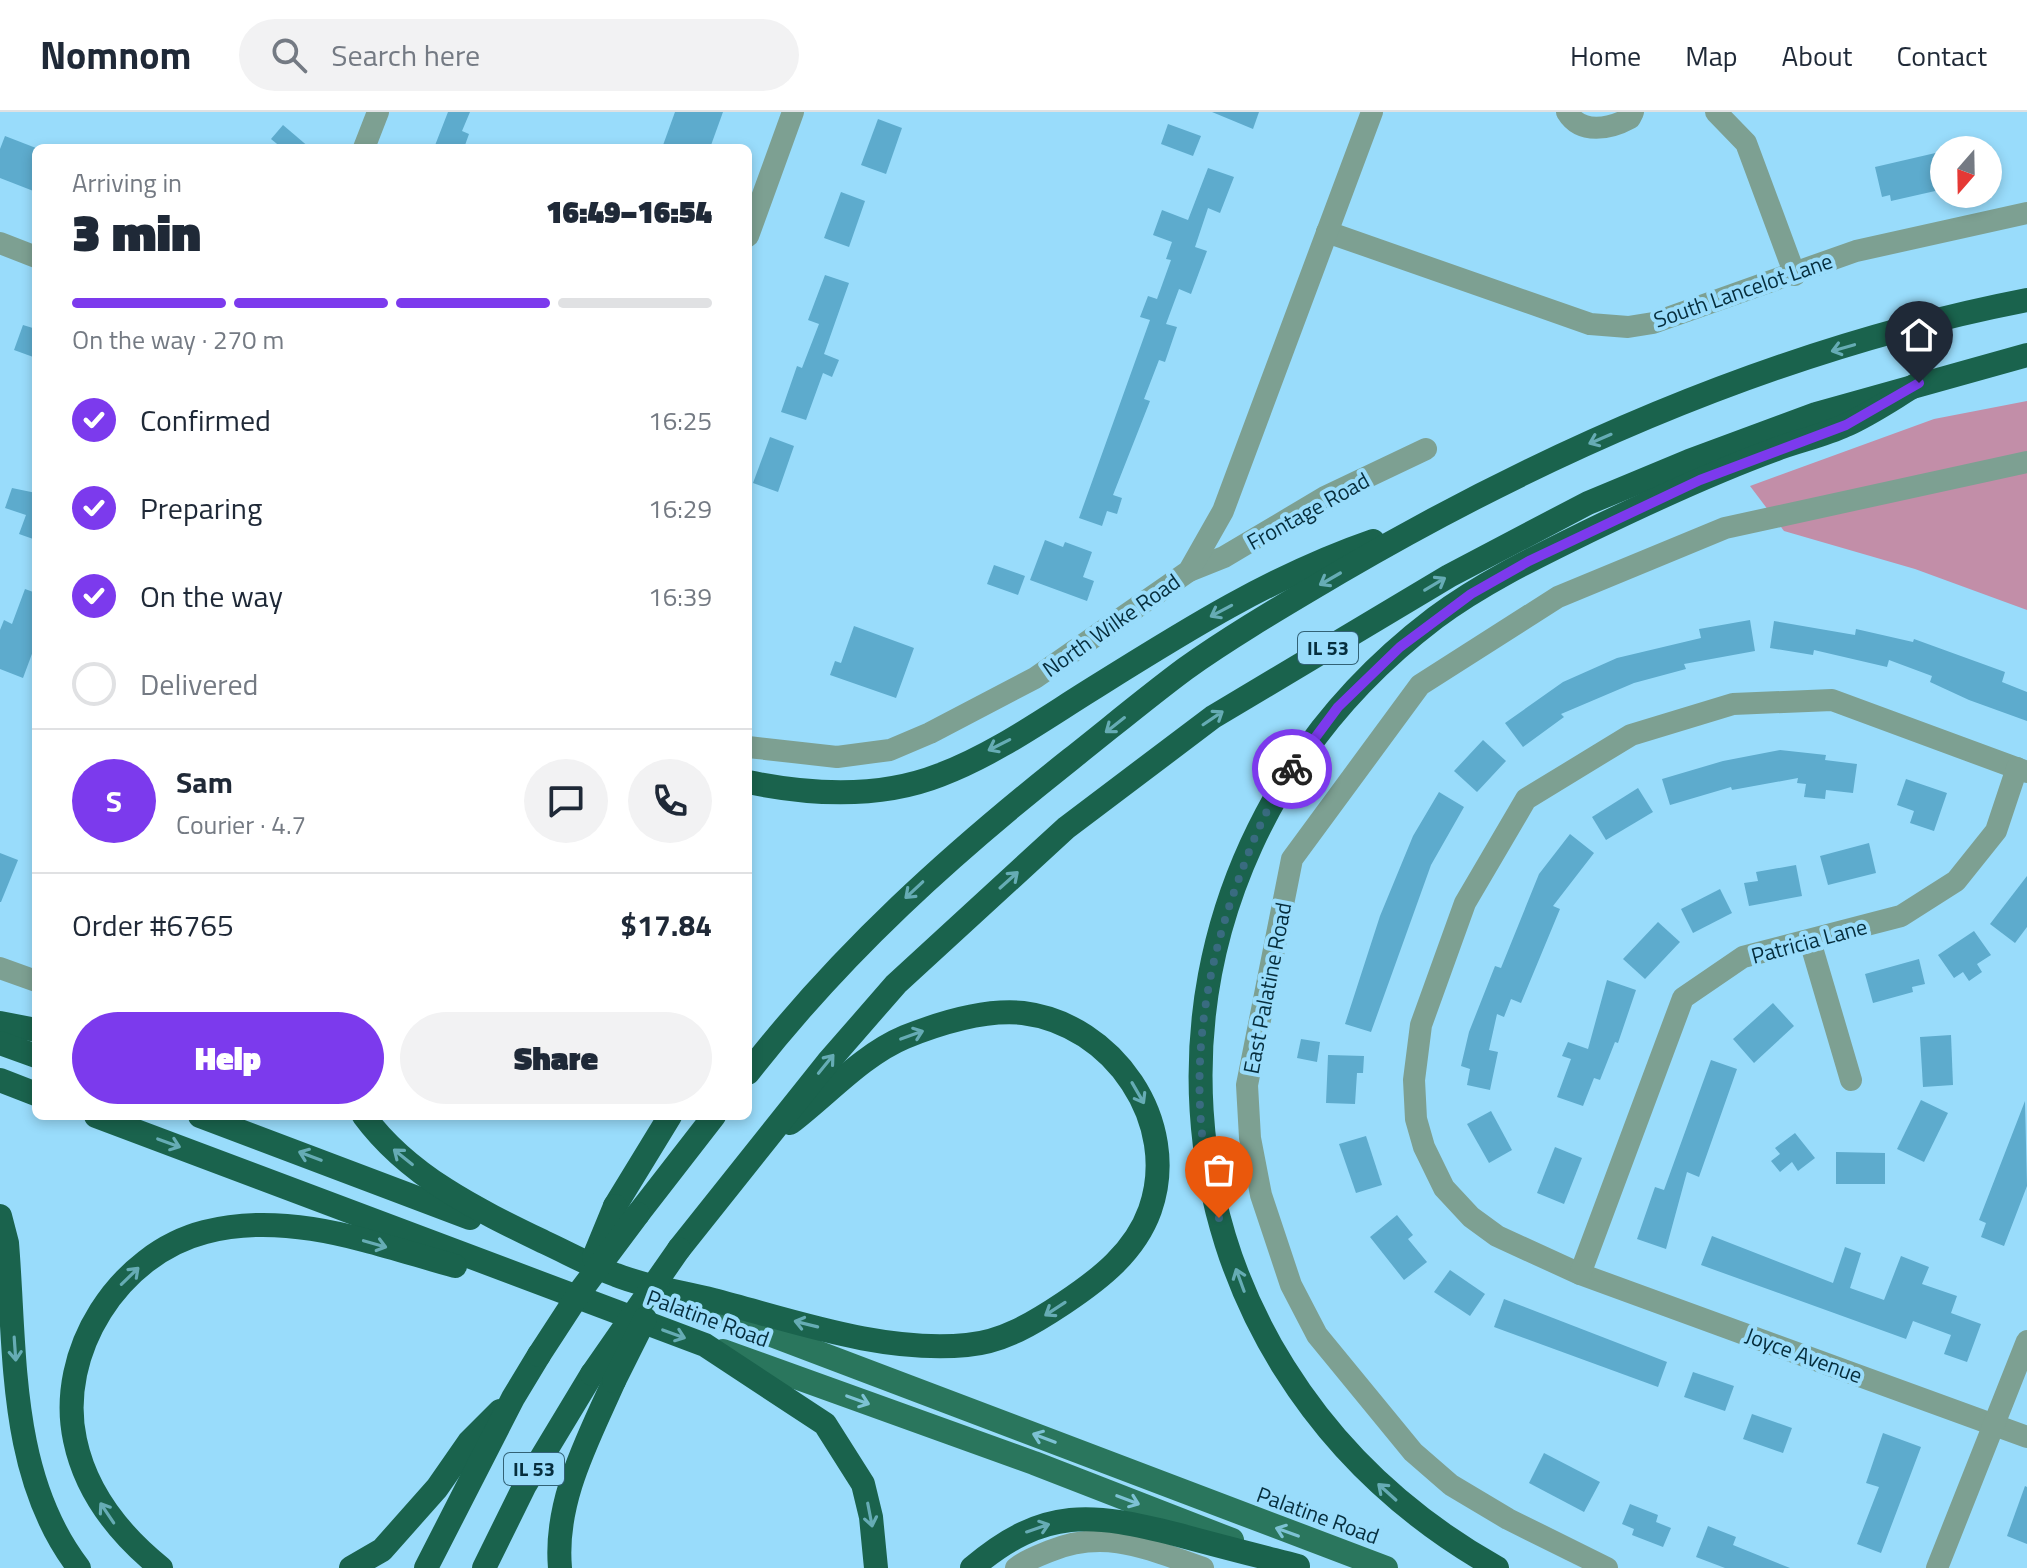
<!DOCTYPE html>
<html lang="en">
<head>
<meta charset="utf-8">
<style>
	body { margin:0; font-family:"Titillium Web",sans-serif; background:#f2f2f3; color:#1f2937; height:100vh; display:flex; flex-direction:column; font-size:30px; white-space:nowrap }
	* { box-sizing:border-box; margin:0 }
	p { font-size:26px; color:#747a83 }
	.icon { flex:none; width:44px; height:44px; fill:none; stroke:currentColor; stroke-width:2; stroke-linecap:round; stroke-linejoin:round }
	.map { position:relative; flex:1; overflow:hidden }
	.details { position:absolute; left:32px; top:32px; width:720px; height:976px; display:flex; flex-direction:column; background:#fff; border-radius:12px; box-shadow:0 4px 12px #0003 }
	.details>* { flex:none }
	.needle { width:52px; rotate:200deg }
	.fabs { position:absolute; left:1930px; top:24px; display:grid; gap:16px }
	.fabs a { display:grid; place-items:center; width:72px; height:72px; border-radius:50%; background:#fff; box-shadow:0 4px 12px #0003; font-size:40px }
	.pin { position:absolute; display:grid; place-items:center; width:68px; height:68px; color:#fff; margin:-82px -34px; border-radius:50% 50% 50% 0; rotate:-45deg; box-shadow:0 0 8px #0007 }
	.pin .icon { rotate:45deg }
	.courier { position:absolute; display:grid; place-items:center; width:80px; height:80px; margin:-40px; border:6px solid #7c3aed; border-radius:50%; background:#fff; color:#222; box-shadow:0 2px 10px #0007 }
	.head em { font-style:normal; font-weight:800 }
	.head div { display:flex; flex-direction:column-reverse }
	.head { display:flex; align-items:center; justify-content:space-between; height:136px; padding:0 40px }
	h1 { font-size:52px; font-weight:800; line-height:60px }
	.bar { display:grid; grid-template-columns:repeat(4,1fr); gap:12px 8px; align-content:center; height:96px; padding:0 40px }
	.bar i { height:10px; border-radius:6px; background:#e0e1e3 }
	.bar .active { background:#7c3aed }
	.bar p { grid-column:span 4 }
	.line { display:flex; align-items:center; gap:20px; padding:0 40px; border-top:2px solid #e0e1e3 }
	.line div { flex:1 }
	.round { display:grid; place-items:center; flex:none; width:84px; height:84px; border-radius:42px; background:#f2f2f3 }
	ol { padding:0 40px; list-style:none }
	li { display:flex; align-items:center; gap:24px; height:88px }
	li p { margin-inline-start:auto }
	li .icon { padding:8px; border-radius:50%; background:#7c3aed; color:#fff; stroke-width:4 }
	li:last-child { color:#747a83 }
	li i { width:44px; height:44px; border:4px solid #e0e1e3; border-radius:50% }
	.cta { display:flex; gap:16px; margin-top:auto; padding:16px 40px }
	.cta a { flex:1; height:92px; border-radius:48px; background:#7c3aed; color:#fff; font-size:32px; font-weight:800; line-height:92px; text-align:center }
	.cta a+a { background:#f2f2f3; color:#1f2937 }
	header { display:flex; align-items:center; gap:48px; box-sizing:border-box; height:112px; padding:0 40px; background:#fff; border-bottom:2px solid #e0e1e3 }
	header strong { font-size:38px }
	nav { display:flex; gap:44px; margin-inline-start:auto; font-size:28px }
	.search { width:560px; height:72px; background:#f2f2f3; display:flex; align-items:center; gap:20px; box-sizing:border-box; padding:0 28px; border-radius:44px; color:#747a83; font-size:30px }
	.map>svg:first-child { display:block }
	.green { fill:#c28ea8 }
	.building { fill:#5dabcd }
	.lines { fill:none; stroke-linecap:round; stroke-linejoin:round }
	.minor { stroke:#7da092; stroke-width:22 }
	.major { stroke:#2a765d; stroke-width:24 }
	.highway { stroke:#1a634d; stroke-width:24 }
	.highway-bridge { stroke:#1a634d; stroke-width:24 }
	.oneway { stroke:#66acb5 }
	.oneway2 { stroke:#7dc2d4 }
	.done { stroke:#396b80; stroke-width:8; stroke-dasharray:0 14.4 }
	.route { stroke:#7c3aed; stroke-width:10 }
	.labels { text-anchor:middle; stroke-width:8; stroke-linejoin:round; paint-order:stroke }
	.shield { fill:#99dcfb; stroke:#326276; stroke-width:2 }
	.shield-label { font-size:20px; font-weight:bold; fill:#062e3d }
	.street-label { font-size:22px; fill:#062e3d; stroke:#99dcfb }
</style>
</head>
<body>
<header>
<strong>Nomnom</strong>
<div class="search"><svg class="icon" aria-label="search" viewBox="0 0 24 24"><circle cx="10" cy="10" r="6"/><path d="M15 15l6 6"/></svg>Search here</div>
<nav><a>Home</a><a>Map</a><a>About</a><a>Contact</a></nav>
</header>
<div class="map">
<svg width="2027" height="1456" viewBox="0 0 2027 1456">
	<rect width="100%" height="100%" fill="#99dcfb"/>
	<path class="green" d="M2027 289V498L1915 457 1784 419 1750 374 1934 307Z"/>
	<g class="building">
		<path d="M448 0H470L462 19 469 22 464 36H434Z"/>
		<path d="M675 0H723L710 36H662Z"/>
		<path d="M1212 0H1259L1253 17Z"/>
		<path d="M878 7 902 16 886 62 861 53Z"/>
		<path d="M1168 12 1201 24 1193 44 1161 32Z"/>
		<path d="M283 13 310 36H282L271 27Z"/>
		<path d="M5 24 36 36V80L0 66V37Z"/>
		<path d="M1944 39V77L1891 89 1890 83 1882 85 1875 55Z"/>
		<path d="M1208 56 1234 65 1220 101 1208 96 1195 135 1207 139 1191 182 1179 177 1166 212 1177 215 1165 250 1159 248 1144 287 1150 289 1113 383 1122 386 1117 402 1107 399 1102 414 1079 406 1150 208 1140 205 1148 184 1157 187 1171 148 1166 147 1172 130 1153 123 1162 98 1188 108Z"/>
		<path d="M841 80 865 89 849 135 824 126Z"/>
		<path d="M825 163 849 171 824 242 839 248 832 265 823 261 806 308 781 300 797 254 802 256 819 212 808 208Z"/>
		<path d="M23 213 36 217V246L14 238Z"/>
		<path d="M770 325 794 334 778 380 753 371Z"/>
		<path d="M12 376 36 381V428L19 422 26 403 5 396Z"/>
		<path d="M1045 428 1063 435 1065 430 1092 440 1083 465 1094 469 1087 489 1030 468Z"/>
		<path d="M994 453 1025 464 1018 483 987 472Z"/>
		<path d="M25 477 36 481V531L23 566 0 557V518L4 508 12 512Z"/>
		<path d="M1750 508 1755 539 1684 552 1686 557 1634 571 1561 602 1564 605 1523 635 1505 611 1563 570 1617 546 1701 526 1699 517Z"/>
		<path d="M1774 509 1855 523 1856 517 1913 530 1914 527 2005 560 2002 570 2027 580V609L1969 588 1930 570 1932 564 1889 548 1887 555 1814 538 1813 543 1770 536Z"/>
		<path d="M854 514 914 536 896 586 830 563 835 549 841 551Z"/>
		<path d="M1483 628 1506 649 1477 680 1454 659Z"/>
		<path d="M1780 638 1826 643 1825 648 1857 652 1853 681 1826 678 1825 687 1804 685 1806 672 1797 671 1798 666 1732 678 1731 675 1670 693 1662 667 1723 649Z"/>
		<path d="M1906 667 1947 681 1934 719 1910 711 1914 699 1897 693Z"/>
		<path d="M1638 676 1653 700 1606 728 1592 705Z"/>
		<path d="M1439 680 1464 695 1431 753 1371 920 1345 912 1380 804 1413 724Z"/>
		<path d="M1570 722 1594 741 1553 794 1560 797 1521 891 1511 887 1504 905 1497 902 1489 938 1498 940 1490 978 1467 973 1470 957 1461 954 1469 920 1495 854 1501 856 1539 762Z"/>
		<path d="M1869 731 1876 761 1828 773 1820 744Z"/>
		<path d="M0 741 18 748 1 790H0Z"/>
		<path d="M1796 753 1802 784 1749 794 1744 771 1758 769 1756 760Z"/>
		<path d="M2027 764V815L2015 831 1990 812Z"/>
		<path d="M1720 777 1732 801 1693 821 1681 797Z"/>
		<path d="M1658 810 1680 830 1645 867 1623 847Z"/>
		<path d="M1974 819 1991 843 1977 852 1982 860 1969 869 1963 860 1954 866 1938 843Z"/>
		<path d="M1919 847 1925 872 1912 875 1913 880 1873 891 1865 862Z"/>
		<path d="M1607 868 1636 878 1618 931 1615 930 1600 968 1594 966 1583 994 1557 985 1571 947 1562 944 1568 930 1588 937Z"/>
		<path d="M1773 891 1794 914 1754 951 1733 927Z"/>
		<path d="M1951 923 1953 973 1923 975 1920 925Z"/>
		<path d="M1301 927 1320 930 1317 950 1297 946Z"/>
		<path d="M1328 943 1364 944 1363 961H1357L1355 992 1326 991Z"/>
		<path d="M1711 948 1737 957 1699 1065 1687 1060 1666 1137 1637 1127 1655 1075 1664 1078Z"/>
		<path d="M1921 988 1948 1001 1924 1050 1897 1037Z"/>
		<path d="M2025 989 2027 1074 2004 1134 1981 1125 1986 1111 1979 1108Z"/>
		<path d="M1491 999 1512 1038 1489 1051 1467 1012Z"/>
		<path d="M1795 1021 1815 1046 1798 1059 1792 1050 1780 1060 1771 1049 1780 1042 1775 1036Z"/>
		<path d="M1366 1024 1382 1073 1356 1081 1339 1032Z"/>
		<path d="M1555 1035 1582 1046 1564 1092 1537 1081Z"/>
		<path d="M1836 1040 1885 1041V1072H1836Z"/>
		<path d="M1397 1103 1413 1123 1408 1127 1427 1150 1404 1168 1370 1125Z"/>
		<path d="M1712 1124 1833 1171 1845 1135 1861 1141 1850 1176 1884 1188 1901 1144 1929 1155 1922 1172 1957 1184 1951 1201 1981 1212 1967 1250 1944 1242 1951 1223 1913 1209 1906 1227 1701 1153Z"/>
		<path d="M1450 1158 1485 1182 1470 1204 1434 1180Z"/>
		<path d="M1504 1187 1667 1250 1658 1275 1494 1215Z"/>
		<path d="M1693 1260 1734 1274 1725 1299 1684 1285Z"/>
		<path d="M1752 1302 1792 1316 1783 1341 1743 1327Z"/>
		<path d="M1883 1321 1921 1335 1881 1441 1857 1432 1879 1375 1866 1371Z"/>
		<path d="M1544 1341 1600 1370 1584 1400 1529 1371Z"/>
		<path d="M2025 1374 2027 1375V1432L2007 1424Z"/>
		<path d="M1630 1392 1658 1403 1656 1410 1671 1416 1663 1435 1632 1423 1634 1417 1622 1412Z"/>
		<path d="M1708 1414 1736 1425 1733 1433 1790 1456H1725L1696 1445Z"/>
	</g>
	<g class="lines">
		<g class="minor">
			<path d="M1567 0C1581 23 1610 17 1630 6L1633 0"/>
			<path d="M1716 0 1746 31 1795 163"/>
			<path d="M364 36 378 0"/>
			<path d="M1327 120 1590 212 1628 215 1653 211 1856 139 2027 101"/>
			<path d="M748 124 793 0"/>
			<path d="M0 131 36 145"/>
			<path d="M1189 459 1224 445 1325 385 1426 337"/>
			<path d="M748 635 837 645 890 638 930 621 1035 566 1189 459 1223 399 1372 0"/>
			<path d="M2027 660 1832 588 1733 592 1631 623 1526 687 1465 791 1421 913 1414 968 1416 1007 1424 1035 1444 1076 1471 1105 1497 1124 1580 1162 2027 1325"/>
			<path d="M1810 829 1851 968"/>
			<path d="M0 856 36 869"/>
			<path d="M1580 1162 1683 886 1743 845 1901 804 1956 769 1996 719 2017 656"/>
			<path d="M1016 1456C1026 1448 1038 1444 1050 1439 1106 1416 1148 1437 1203 1456"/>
			<path d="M1607 1456 1508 1407 1451 1373 1413 1340 1317 1223 1291 1173 1261 1083 1250 1026 1247 973 1292 747 1420 573 1558 485 1725 416 2027 350"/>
			<path d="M1937 1456 2027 1229"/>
		</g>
		<g class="major">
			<path d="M682 1189 1386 1456"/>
			<path d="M723 1239 1034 1351 1232 1428"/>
		</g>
		<g class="highway">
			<path d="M748 670C811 683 879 687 940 663 993 643 1041 609 1089 579 1180 522 1271 464 1373 429"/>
			<path d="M0 911 36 918"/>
			<path d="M0 931 36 944"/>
			<path d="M748 961C842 840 951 742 1071 647 1109 617 1146 586 1185 557 1234 522 1288 491 1340 460 1552 336 1785 235 2027 188"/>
			<path d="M0 968 36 982"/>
			<path d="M96 1004 705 1233 825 1312 863 1372 871 1405 876 1456"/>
			<path d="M200 1004 470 1106"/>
			<path d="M364 1004C409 1065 478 1098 544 1130 568 1141 591 1154 616 1163 646 1175 681 1180 713 1188 794 1209 882 1241 967 1233 1003 1230 1034 1211 1064 1191 1100 1167 1135 1140 1150 1098 1181 1010 1113 912 1023 901 985 897 940 911 905 925 862 943 827 983 790 1011"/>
			<path d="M615 1094 670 1004"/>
			<path d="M638 1102 714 1004"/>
			<path d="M0 1104 7 1131C16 1241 8 1364 79 1456"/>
			<path d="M679 1137 828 950 896 872 1066 716 1213 605 1449 464 1588 391 1689 349 1816 302 2027 243"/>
			<path d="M161 1456C120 1423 86 1381 75 1328 56 1240 119 1142 205 1120 289 1098 375 1132 455 1154"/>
			<path d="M351 1456 382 1438 437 1376 469 1330 500 1299"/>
			<path d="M426 1456 513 1286 539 1243"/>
			<path d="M484 1456 525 1373 592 1262"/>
			<path d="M560 1456C554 1389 588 1328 614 1269"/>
			<path d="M972 1456C1045 1394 1092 1401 1179 1423 1219 1434 1259 1444 1298 1454"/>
			<path d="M1497 1456C1127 1248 1100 761 1435 506 1482 471 1536 445 1589 419 1649 390 1711 361 1774 338 1797 329 1823 324 1846 313 1871 302 1895 285 1919 271"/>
		</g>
		<g class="highway-bridge">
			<path d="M594 1145 615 1094"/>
			<path d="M539 1243 582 1177 638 1102"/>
			<path d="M592 1262 679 1137"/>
			<path d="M614 1269 645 1207"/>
		</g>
	</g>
	<defs><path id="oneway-shaft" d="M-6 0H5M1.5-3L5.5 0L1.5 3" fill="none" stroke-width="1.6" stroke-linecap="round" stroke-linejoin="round" transform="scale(2)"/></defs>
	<g class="oneway">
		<use href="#oneway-shaft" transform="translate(1843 236) rotate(164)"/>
		<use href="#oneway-shaft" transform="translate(1600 327) rotate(157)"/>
		<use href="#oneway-shaft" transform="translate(1330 467) rotate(150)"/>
		<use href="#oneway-shaft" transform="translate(1435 472) rotate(-31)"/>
		<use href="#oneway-shaft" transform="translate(1221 499) rotate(152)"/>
		<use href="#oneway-shaft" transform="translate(1213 606) rotate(-34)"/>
		<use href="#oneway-shaft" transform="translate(1115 613) rotate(142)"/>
		<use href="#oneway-shaft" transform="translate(999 633) rotate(153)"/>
		<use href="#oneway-shaft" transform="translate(1009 768) rotate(-42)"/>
		<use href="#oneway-shaft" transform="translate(914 778) rotate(137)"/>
		<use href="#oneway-shaft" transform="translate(912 923) rotate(-20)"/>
		<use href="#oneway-shaft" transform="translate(826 952) rotate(-51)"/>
		<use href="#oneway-shaft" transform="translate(1138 981) rotate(60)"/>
		<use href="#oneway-shaft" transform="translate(169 1031) rotate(20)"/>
		<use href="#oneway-shaft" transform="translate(310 1044) rotate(-159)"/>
		<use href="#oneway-shaft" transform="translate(403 1045) rotate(-141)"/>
		<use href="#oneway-shaft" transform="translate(375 1132) rotate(16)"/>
		<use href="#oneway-shaft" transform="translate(130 1164) rotate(-44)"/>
		<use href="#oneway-shaft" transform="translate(1240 1168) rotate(-110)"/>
		<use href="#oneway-shaft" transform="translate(1055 1197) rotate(147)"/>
		<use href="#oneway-shaft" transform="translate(806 1212) rotate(-166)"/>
		<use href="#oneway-shaft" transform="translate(674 1222) rotate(20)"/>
		<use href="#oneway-shaft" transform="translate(15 1237) rotate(86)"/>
		<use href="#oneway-shaft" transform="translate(1387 1380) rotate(-138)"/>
		<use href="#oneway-shaft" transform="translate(107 1401) rotate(-124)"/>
		<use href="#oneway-shaft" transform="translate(870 1403) rotate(79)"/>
		<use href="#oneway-shaft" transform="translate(1038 1416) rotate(-19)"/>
	</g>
	<g class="oneway2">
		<use href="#oneway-shaft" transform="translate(858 1288) rotate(20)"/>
		<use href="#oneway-shaft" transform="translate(1044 1326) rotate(-159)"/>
		<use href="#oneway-shaft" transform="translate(1128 1388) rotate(21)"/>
		<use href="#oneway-shaft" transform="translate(1287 1420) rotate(-160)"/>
	</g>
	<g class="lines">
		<path class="done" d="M1219 1106C1184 991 1199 871 1241 761 1254 725 1270 688 1292 657"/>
		<path class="route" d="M1292 657 1338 595 1400 535 1471 482 1529 449 1700 368 1846 313 1919 271"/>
	</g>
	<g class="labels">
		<g class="shield">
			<rect x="1298" y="520" width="60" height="32" rx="6"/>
			<rect x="504" y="1341" width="60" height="32" rx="6"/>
		</g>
		<g class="shield-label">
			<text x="1328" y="543">IL 53</text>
			<text x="534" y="1364">IL 53</text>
		</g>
		<g class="street-label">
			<text transform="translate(1743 178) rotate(-19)" y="8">South Lancelot Lane</text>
			<text transform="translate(1308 399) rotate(-29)" y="8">Frontage Road</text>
			<text transform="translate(1111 513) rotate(-35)" y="8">North Wilke Road</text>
			<text transform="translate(1809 829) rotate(-15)" y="8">Patricia Lane</text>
			<text transform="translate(1267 876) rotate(-79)" y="8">East Palatine Road</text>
			<text transform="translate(708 1206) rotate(20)" y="8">Palatine Road</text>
			<text transform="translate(1804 1243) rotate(20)" y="8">Joyce Avenue</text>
			<text transform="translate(1318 1403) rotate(20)" y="8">Palatine Road</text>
		</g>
	</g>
</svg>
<div class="fabs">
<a><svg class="needle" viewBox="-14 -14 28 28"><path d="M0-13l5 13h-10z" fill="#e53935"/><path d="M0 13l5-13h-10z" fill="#747a83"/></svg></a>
</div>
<div class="pin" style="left:1219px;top:1106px;background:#ea580c"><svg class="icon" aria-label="bag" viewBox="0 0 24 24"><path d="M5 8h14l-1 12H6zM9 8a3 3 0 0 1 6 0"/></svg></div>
<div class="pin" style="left:1919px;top:271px;background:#1f2937"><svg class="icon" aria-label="home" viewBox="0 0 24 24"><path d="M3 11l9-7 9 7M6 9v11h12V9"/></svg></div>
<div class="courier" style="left:1292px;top:657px"><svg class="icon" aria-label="bike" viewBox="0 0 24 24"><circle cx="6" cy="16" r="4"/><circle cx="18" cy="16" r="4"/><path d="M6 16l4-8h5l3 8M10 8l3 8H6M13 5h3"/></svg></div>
<section class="details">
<div class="head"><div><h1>3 min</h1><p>Arriving in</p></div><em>16:49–16:54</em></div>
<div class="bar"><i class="active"></i><i class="active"></i><i class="active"></i><i></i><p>On the way · 270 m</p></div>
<ol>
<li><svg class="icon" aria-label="check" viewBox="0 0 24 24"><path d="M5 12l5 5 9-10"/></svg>Confirmed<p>16:25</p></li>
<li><svg class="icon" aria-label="check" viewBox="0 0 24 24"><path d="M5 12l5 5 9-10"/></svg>Preparing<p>16:29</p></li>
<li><svg class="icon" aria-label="check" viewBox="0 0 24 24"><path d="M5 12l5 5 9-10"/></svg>On the way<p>16:39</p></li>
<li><i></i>Delivered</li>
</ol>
<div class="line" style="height:144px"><b class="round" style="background:#7c3aed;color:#fff">S</b><div><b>Sam</b><p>Courier · 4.7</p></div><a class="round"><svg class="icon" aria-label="chat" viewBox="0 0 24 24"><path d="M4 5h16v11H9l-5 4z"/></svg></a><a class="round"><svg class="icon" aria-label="phone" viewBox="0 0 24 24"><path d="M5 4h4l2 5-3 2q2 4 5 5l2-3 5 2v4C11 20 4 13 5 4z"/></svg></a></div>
<div class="line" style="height:104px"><div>Order #6765</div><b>$17.84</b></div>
<div class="cta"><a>Help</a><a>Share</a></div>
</section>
</div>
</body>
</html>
